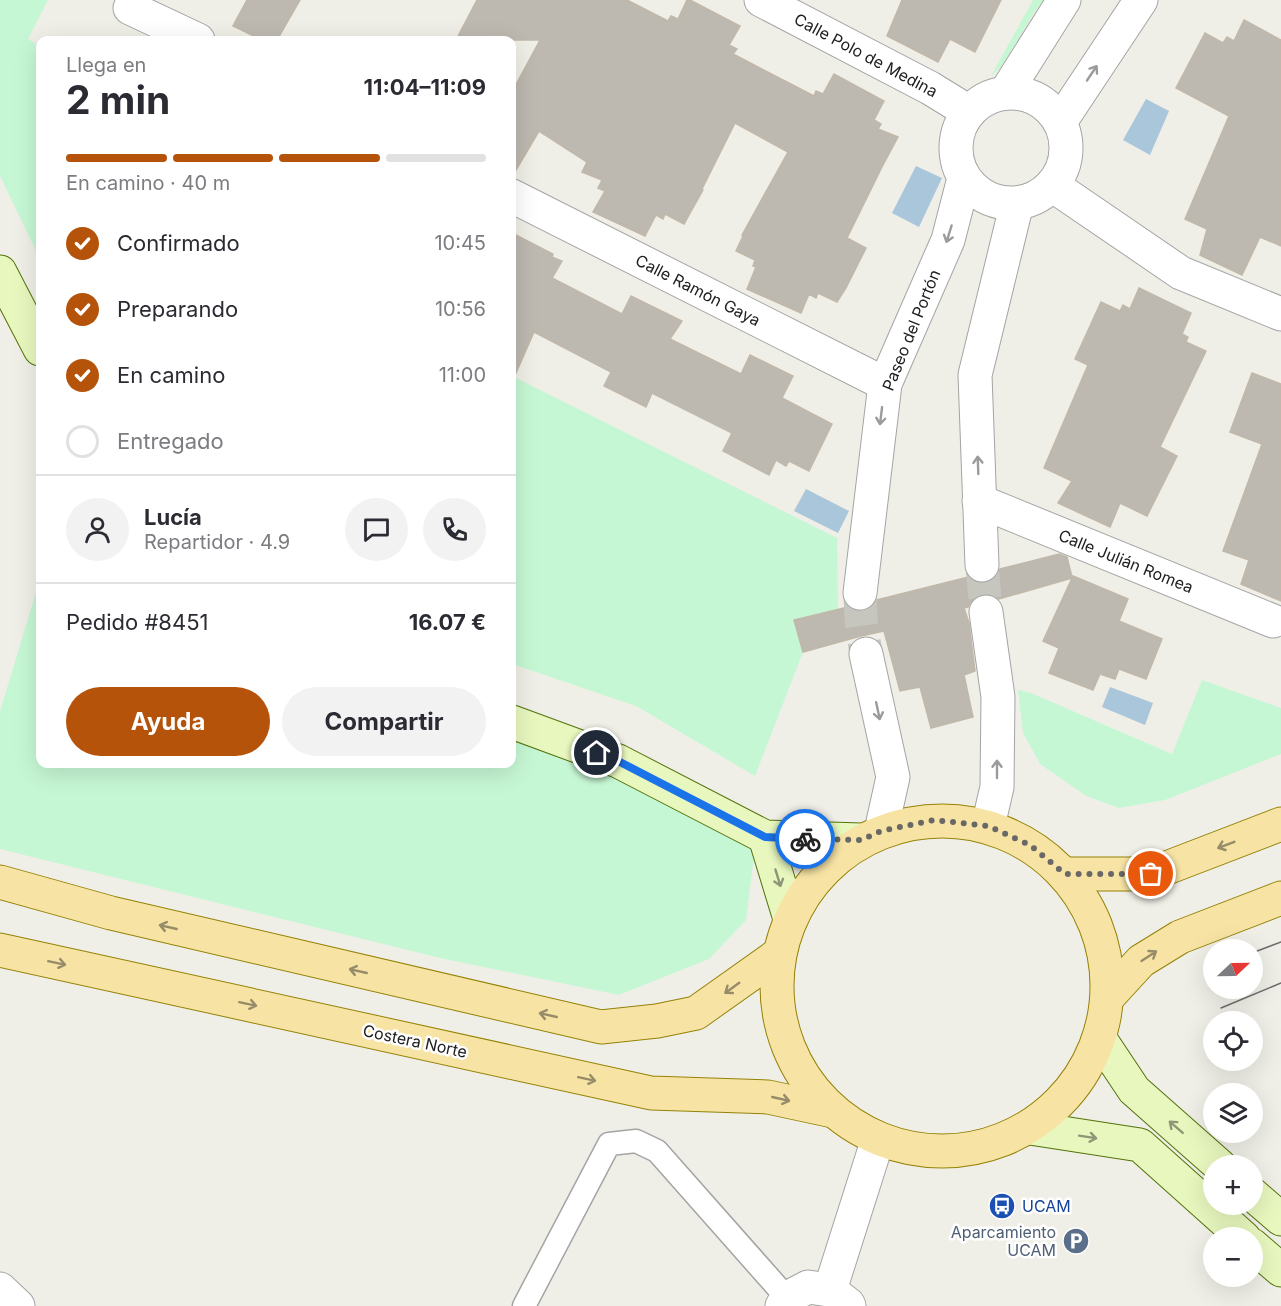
<!DOCTYPE html>
<html lang="es">
<head>
<meta charset="utf-8">
<style>
	body { margin:0; font-family:Inter,sans-serif; background:#f2f2f3; color:#2b2b33; height:100vh; display:flex; flex-direction:column; font-size:22px; white-space:nowrap }
	* { box-sizing:border-box; margin:0 }
	p { font-size:20px; color:#7c7c81 }
	.icon { flex:none; width:33px; height:33px; fill:none; stroke:currentColor; stroke-width:2; stroke-linecap:round; stroke-linejoin:round }
	.map { position:relative; flex:1; overflow:hidden }
	.details { position:absolute; left:36px; top:36px; width:480px; height:732px; display:flex; flex-direction:column; background:#fff; border-radius:12px; box-shadow:0 6px 24px #0002 }
	.details>* { flex:none }
	.needle { width:39px; rotate:68deg }
	.tools { position:absolute; left:1203px; top:939px; display:grid; gap:12px }
	.tools a { display:grid; place-items:center; width:60px; height:60px; border-radius:50%; background:#fff; box-shadow:0 6px 24px #0002; font-size:30px }
	.pin { position:absolute; display:grid; place-items:center; width:51px; height:51px; color:#fff; margin:-26px; border:3px solid #fff; border-radius:50%; box-shadow:0 2px 6px #0007 }
	.courier { position:absolute; display:grid; place-items:center; width:60px; height:60px; margin:-30px; border:4px solid #1a73e8; border-radius:50%; background:#fff; color:#222; box-shadow:0 2px 8px #0007 }
	.summary em { font-style:normal; font-weight:700 }
	.summary div { display:flex; flex-direction:column-reverse }
	.summary { display:flex; align-items:center; justify-content:space-between; height:102px; padding:0 30px }
	h1 { font-size:39px; font-weight:700; line-height:45px }
	.bar { display:grid; grid-template-columns:repeat(4,1fr); gap:9px 6px; align-content:center; height:72px; padding:0 30px }
	.bar i { height:8px; border-radius:4px; background:#e1e1e2 }
	.bar .active { background:#b45309 }
	.bar p { grid-column:span 4 }
	.line { display:flex; align-items:center; gap:15px; padding:0 30px; border-top:2px solid #e1e1e2 }
	.line div { flex:1 }
	.round { display:grid; place-items:center; flex:none; width:63px; height:63px; border-radius:32px; background:#f2f2f3 }
	ol { padding:0 30px; list-style:none }
	li { display:flex; align-items:center; gap:18px; height:66px }
	li p { margin-inline-start:auto }
	li .icon { padding:6px; border-radius:50%; background:#b45309; color:#fff; stroke-width:4 }
	li:last-child { color:#7c7c81 }
	li i { width:33px; height:33px; border:3px solid #e1e1e2; border-radius:50% }
	.action { display:flex; gap:12px; margin-top:auto; padding:12px 30px }
	.action a { flex:1; height:69px; border-radius:36px; background:#b45309; color:#fff; font-size:24px; font-weight:700; line-height:69px; text-align:center }
	.action a+a { background:#f2f2f3; color:#2b2b33 }
	.map>svg:first-child { display:block }
	.park { fill:#c6f7d4 }
	.water { fill:#a9c6db }
	.building { fill:#bdb8b0; stroke:#c1b8a9; stroke-width:1.5 }
	.lines { fill:none; stroke-linecap:round; stroke-linejoin:round }
	.street-tunnel { stroke:#c6c6bf; stroke-width:33; stroke-dasharray:33 16; stroke-linecap:butt }
	.lane-casing { stroke:#a4a4a4; stroke-width:25 }
	.street-casing { stroke:#a4a4a4; stroke-width:35 }
	.secondary-casing { stroke:#53730a; stroke-width:35 }
	.primary-casing { stroke:#948207; stroke-width:35 }
	.lane { stroke:#fff; stroke-width:22 }
	.street { stroke:#fff; stroke-width:33 }
	.secondary { stroke:#e8f7be; stroke-width:33 }
	.primary { stroke:#f7e4a4; stroke-width:33 }
	.tram { stroke:#6e6e6e; stroke-width:1.5 }
	.oneway { stroke:#9b9b9b }
	.oneway2 { stroke:#968c69 }
	.oneway3 { stroke:#8e9677 }
	.done { stroke:#696866; stroke-width:6; stroke-dasharray:0 10.8 }
	.route { stroke:#1a73e8; stroke-width:8 }
	.labels { text-anchor:middle; stroke-width:5; stroke-linejoin:round; paint-order:stroke }
	.street-label { font-size:16px; fill:#202020; stroke:#fff }
	.transit-label { font-size:16px; fill:#164399; stroke:#fff; text-anchor:start }
	.service-label { font-size:16px; fill:#4e5e75; stroke:#fff; text-anchor:end }
</style>
</head>
<body>
<div class="map">
<svg width="1281" height="1306" viewBox="0 0 1281 1306">
	<rect width="100%" height="100%" fill="#f0efe7"/>
	<g class="park">
		<path d="M0 0H48L28 39 40 46V259L0 176Z"/>
		<path d="M1033 0H1044L1035 11 1002 66 991 76Z"/>
		<path d="M512 376 837 538 838 610 795 620 803 652 755 776 636 706 512 664Z"/>
		<path d="M40 579V764H512V719L757 833 746 920 709 959 619 995 440 958 0 849V711Z"/>
		<path d="M1202 680 1281 708V754L1165 800 1119 808 1086 796 1040 764 1023 733 1018 690 1031 693 1172 754Z"/>
	</g>
	<g class="water">
		<path d="M1146 99 1169 111 1150 155 1123 140Z"/>
		<path d="M916 166 942 178 919 227 892 213Z"/>
		<path d="M806 489 849 511 838 533 794 511Z"/>
		<path d="M1110 687 1153 703 1145 725 1102 707Z"/>
	</g>
	<g class="building">
		<path d="M247 0H300L277 40H262L233 26Z"/>
		<path d="M477 0H627L668 21 671 16 678 19 687 0H690L740 26 729 45 737 49 733 54 814 96 816 91 823 94 834 74 884 101 874 120 881 124 878 129 898 137 882 167 847 238 866 248 846 288 837 302 818 293 816 298 809 294 801 313 747 289 756 267 753 266 755 260 736 251 743 236 742 235 788 152 735 123 702 189 703 190 684 224 665 214 663 219 656 215 645 236 593 212 605 191 598 188 602 180 582 172 587 162 539 131 512 177V92L540 40H456Z"/>
		<path d="M902 0H1001L975 52 950 39 938 62 887 36Z"/>
		<path d="M1244 20 1281 40V246L1260 237 1242 275 1200 255 1207 229 1185 219 1229 116 1176 88 1205 33 1223 43 1227 37 1234 41Z"/>
		<path d="M512 233 553 254 552 257 562 261 552 278 622 314 631 296 682 321 670 339 741 374 750 355 793 376 782 398 832 424 809 471 789 461 786 466 776 460 769 475 723 451 732 433 652 393 646 407 604 386 611 372 534 332 512 382Z"/>
		<path d="M1139 288 1191 313 1182 334 1188 337 1186 342 1206 351 1160 447 1177 456 1147 516 1120 503 1110 527 1058 503 1072 481 1044 468 1088 365 1075 359 1101 302 1120 311 1123 305 1130 309Z"/>
		<path d="M1252 373 1281 384V601L1241 584 1249 560 1223 551 1262 444 1230 432Z"/>
		<path d="M1059 554 1067 557 1072 577 1073 576 1128 599 1119 621 1162 639 1146 679 1119 669 1115 679 1100 674 1093 690 1049 673 1059 648 1043 641 1072 578 999 599 992 594H983L974 598 968 607 964 608 969 623 975 671 964 675 973 717 931 728 920 687 900 691 884 631 861 636 803 652 794 620 848 607 857 611 867 610 875 605 877 600 968 577 974 582 983 584 992 580 998 574 1000 569Z"/>
	</g>
	<g class="lines">
		<g class="street-tunnel">
			<path d="M982 565 986 612"/>
			<path d="M860 593 861 620 866 654"/>
		</g>
		<defs>
			<path id="lane" d="M524 1306 609 1144 636 1141 657 1151 787 1298"/>
			<g id="street">
				<path d="M761 0 930 88 969 112"/>
				<path d="M130 8 198 40"/>
				<path d="M1006 92 1064 0"/>
				<circle cx="1011" cy="148" r="55"/>
				<path d="M1060 122 1141 0"/>
				<path d="M1052 185 1181 273 1281 314"/>
				<path d="M512 196 885 384"/>
				<path d="M979 501 1273 621"/>
				<path d="M982 565 975 375 1017 203"/>
				<path d="M860 593 885 384 948 240 964 178"/>
				<path d="M986 612 998 697 997 787 988 826"/>
				<path d="M866 654 893 777 881 831"/>
				<path d="M0 1289 18 1306"/>
				<path d="M830 1290 878 1139"/>
				<path d="M782 1306 787 1298 808 1287 830 1290 848 1304 849 1306"/>
			</g>
			<g id="secondary">
				<path d="M0 272 40 349"/>
				<path d="M512 722 618 761 765 837 861 840"/>
				<path d="M765 837 790 919"/>
				<path d="M1100 1039 1134 1090 1220 1166"/>
				<path d="M1030 1128 1140 1145 1244 1238"/>
				<path d="M1252 1194 1281 1219"/>
				<path d="M1252 1245 1281 1270"/>
			</g>
			<g id="primary">
				<circle cx="942" cy="986" r="165"/>
				<path d="M1065 874H1151L1281 824"/>
				<path d="M0 882 111 913 601 1027 657 1021 696 1013 779 954"/>
				<path d="M0 950 651 1093 768 1097 833 1111"/>
				<path d="M1108 997 1141 961 1180 937 1281 898"/>
			</g>
		</defs>
		<use href="#lane" class="lane-casing"/>
		<use href="#street" class="street-casing"/>
		<use href="#secondary" class="secondary-casing"/>
		<use href="#primary" class="primary-casing"/>
		<use href="#lane" class="lane"/>
		<use href="#street" class="street"/>
		<use href="#secondary" class="secondary"/>
		<use href="#primary" class="primary"/>
		<g class="tram">
			<path d="M1252 953 1281 942"/>
			<path d="M1205 972 1214 969"/>
			<path d="M1221 1008 1281 983"/>
		</g>
	</g>
	<defs><path id="oneway-shaft" d="M-6 0H5M1.5-3L5.5 0L1.5 3" fill="none" stroke-width="1.6" stroke-linecap="round" stroke-linejoin="round" transform="scale(1.5)"/></defs>
	<g class="oneway">
		<use href="#oneway-shaft" transform="translate(1092 73) rotate(-56)"/>
		<use href="#oneway-shaft" transform="translate(949 234) rotate(107)"/>
		<use href="#oneway-shaft" transform="translate(881 416) rotate(97)"/>
		<use href="#oneway-shaft" transform="translate(978 465) rotate(-92)"/>
		<use href="#oneway-shaft" transform="translate(878 711) rotate(78)"/>
		<use href="#oneway-shaft" transform="translate(997 769) rotate(-90)"/>
	</g>
	<g class="oneway2">
		<use href="#oneway-shaft" transform="translate(1226 845) rotate(159)"/>
		<use href="#oneway-shaft" transform="translate(168 927) rotate(-167)"/>
		<use href="#oneway-shaft" transform="translate(1149 956) rotate(-33)"/>
		<use href="#oneway-shaft" transform="translate(57 963) rotate(12)"/>
		<use href="#oneway-shaft" transform="translate(358 971) rotate(-167)"/>
		<use href="#oneway-shaft" transform="translate(732 988) rotate(144)"/>
		<use href="#oneway-shaft" transform="translate(248 1004) rotate(12)"/>
		<use href="#oneway-shaft" transform="translate(548 1015) rotate(-167)"/>
		<use href="#oneway-shaft" transform="translate(587 1079) rotate(12)"/>
		<use href="#oneway-shaft" transform="translate(781 1099) rotate(13)"/>
	</g>
	<g class="oneway3">
		<use href="#oneway-shaft" transform="translate(778 878) rotate(73)"/>
		<use href="#oneway-shaft" transform="translate(1176 1127) rotate(-139)"/>
		<use href="#oneway-shaft" transform="translate(1088 1137) rotate(9)"/>
	</g>
	<g class="lines">
		<path class="done" d="M805 839 861 840 881 831 934 820 988 826 1030 845 1065 874H1151"/>
		<path class="route" d="M597 753 618 761 765 837 805 839"/>
	</g>
	<defs>
		<symbol id="bus-disc" viewBox="-11 -11 22 22"><circle r="9.5" fill="#1a4fb4" stroke="#fff"/><path d="M-5-6H5V4H4V6H2V4H-2V6H-4V4H-5ZM-3.5-4V0h7V-4ZM-3.5 1.2v1.5H-2V1.2ZM2 1.2v1.5H3.5V1.2Z" fill="#fff"/></symbol>
		<symbol id="parking-disc" viewBox="-11 -11 22 22"><circle r="9.5" fill="#5c6f8a" stroke="#fff"/><path d="M-3.5-5.5H1a3.5 3.5 0 0 1 0 7H-1V5.5H-3.5ZM-1-3.4V-.6H.8a1.4 1.4 0 0 0 0-2.8Z" fill="#fff"/></symbol>
	</defs>
	<g fill-rule="evenodd">
		<use href="#bus-disc" x="987" y="1191" width="30" height="30"/>
		<use href="#parking-disc" x="1061" y="1226" width="30" height="30"/>
	</g>
	<g class="labels">
		<g class="street-label">
			<text transform="translate(866 55) rotate(28)" y="6">Calle Polo de Medina</text>
			<text transform="translate(698 290) rotate(27)" y="6">Calle Ramón Gaya</text>
			<text transform="translate(911 330) rotate(-68)" y="6">Paseo del Portón</text>
			<text transform="translate(1126 561) rotate(22)" y="6">Calle Julián Romea</text>
			<text transform="translate(415 1041) rotate(12)" y="6">Costera Norte</text>
		</g>
		<g class="transit-label">
			<text x="1022" y="1212">UCAM</text>
		</g>
		<g class="service-label">
			<text x="1056" y="1238">Aparcamiento<tspan x="1056" dy="18">UCAM</tspan></text>
		</g>
	</g>
</svg>
<div class="tools">
<a><svg class="needle" viewBox="-14 -14 28 28"><path d="M0-13l5 13h-10z" fill="#e53935"/><path d="M0 13l5-13h-10z" fill="#7c7c81"/></svg></a>
<a><svg class="icon" aria-label="locate" viewBox="0 0 24 24"><circle cx="12" cy="12" r="6"/><path d="M12 2v4M12 18v4M2 12h4M18 12h4"/></svg></a>
<a><svg class="icon" aria-label="layers" viewBox="0 0 24 24"><path d="M12 4l9 5-9 5-9-5zM3 14l9 5 9-5"/></svg></a>
<a>+</a>
<a>−</a>
</div>
<div class="pin" style="left:1151px;top:874px;background:#ea580c"><svg class="icon" aria-label="bag" viewBox="0 0 24 24"><path d="M5 8h14l-1 12H6zM9 8a3 3 0 0 1 6 0"/></svg></div>
<div class="pin" style="left:597px;top:753px;background:#1f2937"><svg class="icon" aria-label="home" viewBox="0 0 24 24"><path d="M3 11l9-7 9 7M6 9v11h12V9"/></svg></div>
<div class="courier" style="left:805px;top:839px"><svg class="icon" aria-label="bike" viewBox="0 0 24 24"><circle cx="6" cy="16" r="4"/><circle cx="18" cy="16" r="4"/><path d="M6 16l4-8h5l3 8M10 8l3 8H6M13 5h3"/></svg></div>
<section class="details">
<div class="summary"><div><h1>2 min</h1><p>Llega en</p></div><em>11:04–11:09</em></div>
<div class="bar"><i class="active"></i><i class="active"></i><i class="active"></i><i></i><p>En camino · 40 m</p></div>
<ol>
<li><svg class="icon" aria-label="check" viewBox="0 0 24 24"><path d="M5 12l5 5 9-10"/></svg>Confirmado<p>10:45</p></li>
<li><svg class="icon" aria-label="check" viewBox="0 0 24 24"><path d="M5 12l5 5 9-10"/></svg>Preparando<p>10:56</p></li>
<li><svg class="icon" aria-label="check" viewBox="0 0 24 24"><path d="M5 12l5 5 9-10"/></svg>En camino<p>11:00</p></li>
<li><i></i>Entregado</li>
</ol>
<div class="line" style="height:108px"><a class="round"><svg class="icon" aria-label="person" viewBox="0 0 24 24"><circle cx="12" cy="8" r="4"/><path d="M4 21q1-7 8-7t8 7"/></svg></a><div><b>Lucía</b><p>Repartidor · 4.9</p></div><a class="round"><svg class="icon" aria-label="chat" viewBox="0 0 24 24"><path d="M4 5h16v11H9l-5 4z"/></svg></a><a class="round"><svg class="icon" aria-label="phone" viewBox="0 0 24 24"><path d="M5 4h4l2 5-3 2q2 4 5 5l2-3 5 2v4C11 20 4 13 5 4z"/></svg></a></div>
<div class="line" style="height:78px"><div>Pedido #8451</div><b>16.07 €</b></div>
<div class="action"><a>Ayuda</a><a>Compartir</a></div>
</section>
</div>
</body>
</html>
